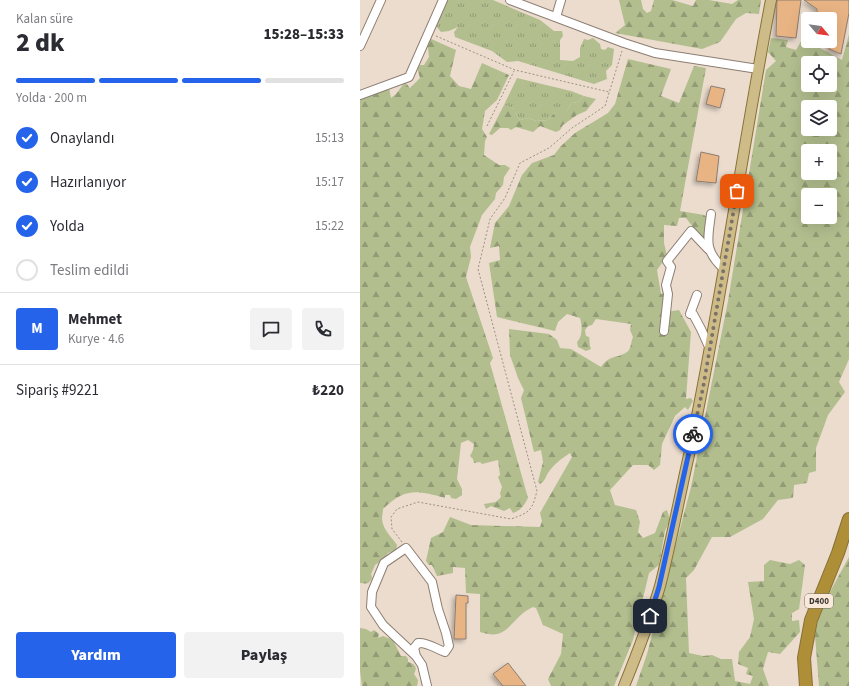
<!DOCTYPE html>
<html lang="tr">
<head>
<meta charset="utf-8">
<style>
	body { margin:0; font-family:"Source Sans 3",sans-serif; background:#f2f2f3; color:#2b2b33; height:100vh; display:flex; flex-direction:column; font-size:15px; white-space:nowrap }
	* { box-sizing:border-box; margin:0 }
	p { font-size:13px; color:#7c7c81 }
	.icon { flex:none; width:22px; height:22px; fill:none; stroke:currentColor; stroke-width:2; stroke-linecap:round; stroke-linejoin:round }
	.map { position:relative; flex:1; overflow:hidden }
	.drawer { display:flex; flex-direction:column; background:#fff; width:360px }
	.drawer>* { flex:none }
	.needle { width:26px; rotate:119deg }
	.fabs { position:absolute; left:441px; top:12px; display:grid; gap:8px }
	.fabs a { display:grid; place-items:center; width:36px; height:36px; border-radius:4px; background:#fff; box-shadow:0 4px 16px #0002; font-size:20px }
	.pin { position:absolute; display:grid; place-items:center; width:34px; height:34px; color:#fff; margin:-17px; border-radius:8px; box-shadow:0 2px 6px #0006 }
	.courier { position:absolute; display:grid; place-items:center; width:40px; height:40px; margin:-20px; border:3px solid #2563eb; border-radius:50%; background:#fff; color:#222; box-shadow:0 1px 5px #0007 }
	.head em { font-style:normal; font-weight:800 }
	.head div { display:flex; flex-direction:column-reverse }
	.head { display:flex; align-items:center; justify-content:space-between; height:68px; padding:0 16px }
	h1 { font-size:26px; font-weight:800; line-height:30px }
	.bar { display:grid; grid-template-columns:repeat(4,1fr); gap:6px 4px; align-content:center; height:48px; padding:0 16px }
	.bar i { height:5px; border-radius:3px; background:#e1e1e2 }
	.bar .active { background:#2563eb }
	.bar p { grid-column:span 4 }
	.line { display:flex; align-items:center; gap:10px; padding:0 16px; border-top:1px solid #e1e1e2 }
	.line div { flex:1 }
	.round { display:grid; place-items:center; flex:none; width:42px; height:42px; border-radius:4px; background:#f2f2f3 }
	ol { padding:0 16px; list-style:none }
	li { display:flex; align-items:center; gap:12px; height:44px }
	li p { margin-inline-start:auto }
	li .icon { padding:4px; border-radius:50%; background:#2563eb; color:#fff; stroke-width:4 }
	li:last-child { color:#7c7c81 }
	li i { width:22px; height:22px; border:2px solid #e1e1e2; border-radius:50% }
	.primary-button { display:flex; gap:8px; margin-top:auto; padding:8px 16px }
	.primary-button a { flex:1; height:46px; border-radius:4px; background:#2563eb; color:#fff; font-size:16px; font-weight:800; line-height:46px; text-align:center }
	.primary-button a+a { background:#f2f2f3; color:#2b2b33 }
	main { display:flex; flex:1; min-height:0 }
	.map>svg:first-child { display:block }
	.grass { fill:url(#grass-tufts) }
	.forest { fill:url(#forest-firs); fill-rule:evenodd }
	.building { fill:#e9b484; stroke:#8b7d71; filter:url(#shadow) }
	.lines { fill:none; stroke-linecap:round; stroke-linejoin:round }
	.minor-casing { stroke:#8d7e72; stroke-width:10 }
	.major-casing { stroke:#877136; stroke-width:12 }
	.highway-casing { stroke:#877136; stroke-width:14 }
	.path { stroke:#9b9086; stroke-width:1; stroke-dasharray:2 2; stroke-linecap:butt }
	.minor { stroke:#fff; stroke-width:8 }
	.major { stroke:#cebc88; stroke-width:10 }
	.highway { stroke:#ae8f38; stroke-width:12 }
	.done { stroke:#7b7169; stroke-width:4; stroke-dasharray:0 7.2 }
	.route { stroke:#2563eb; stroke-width:5 }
	.labels { text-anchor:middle; stroke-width:3.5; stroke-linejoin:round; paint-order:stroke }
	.shield { fill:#f9e9db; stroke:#766d65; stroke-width:1 }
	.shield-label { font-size:9px; font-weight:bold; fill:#3e3832 }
</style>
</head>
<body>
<main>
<section class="drawer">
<div class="head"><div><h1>2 dk</h1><p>Kalan süre</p></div><em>15:28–15:33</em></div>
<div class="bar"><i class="active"></i><i class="active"></i><i class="active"></i><i></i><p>Yolda · 200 m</p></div>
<ol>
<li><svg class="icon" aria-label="check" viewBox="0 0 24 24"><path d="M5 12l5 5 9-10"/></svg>Onaylandı<p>15:13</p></li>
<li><svg class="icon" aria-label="check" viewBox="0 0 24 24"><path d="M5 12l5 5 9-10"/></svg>Hazırlanıyor<p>15:17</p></li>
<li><svg class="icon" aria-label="check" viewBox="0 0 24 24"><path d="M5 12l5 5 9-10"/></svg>Yolda<p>15:22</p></li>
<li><i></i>Teslim edildi</li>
</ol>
<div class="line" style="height:72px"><b class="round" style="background:#2563eb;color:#fff">M</b><div><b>Mehmet</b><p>Kurye · 4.6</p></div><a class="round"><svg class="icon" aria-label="chat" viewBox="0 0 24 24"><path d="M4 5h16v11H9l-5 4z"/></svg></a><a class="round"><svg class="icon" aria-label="phone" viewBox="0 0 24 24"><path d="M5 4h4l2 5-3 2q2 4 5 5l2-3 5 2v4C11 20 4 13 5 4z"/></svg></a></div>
<div class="line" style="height:52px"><div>Sipariş #9221</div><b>₺220</b></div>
<div class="primary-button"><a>Yardım</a><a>Paylaş</a></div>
</section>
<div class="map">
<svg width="489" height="686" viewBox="0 0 489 686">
	<defs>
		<pattern id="grass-tufts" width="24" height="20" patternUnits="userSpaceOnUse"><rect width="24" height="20" fill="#b2be8e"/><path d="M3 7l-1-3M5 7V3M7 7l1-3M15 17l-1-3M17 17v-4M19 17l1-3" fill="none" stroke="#929b75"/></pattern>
		<pattern id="forest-firs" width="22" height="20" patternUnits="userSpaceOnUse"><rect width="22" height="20" fill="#b2be8e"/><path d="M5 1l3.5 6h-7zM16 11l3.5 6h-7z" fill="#929b75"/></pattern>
		<filter id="shadow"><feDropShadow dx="-2.5" dy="2.5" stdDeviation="2" flood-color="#0004"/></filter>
	</defs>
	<rect width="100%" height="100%" fill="#ebdcce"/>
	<g class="grass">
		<path d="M87 0H133L180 20 194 31H202L203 36 200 40V60L213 61 220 57V48L224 39 228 40 233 38 240 44 241 49 245 50 248 47 254 49 252 65 246 71 247 79 234 84 158 61 147 62 132 51 95 37 94 32 98 27 89 31 81 32 76 26Z"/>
		<path d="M157 78 211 91 224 96 218 102 212 103 206 112H195L188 120 177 121 168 118 160 120 155 112V109L144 105Z"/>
	</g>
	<g class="forest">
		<path d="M259 0H281L283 9 287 13 291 11 294 0H312L333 6 336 0H349L372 4 378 0H401L399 14 386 13 376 19 360 42 342 49 255 33 265 25Z"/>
		<path d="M448 29V41H461L460 48 482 60 489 34V359L479 382 485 392 468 415 456 448V471L449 473 447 483 434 485 433 498 418 500 403 519 370 537H352L334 570 326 578 329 653 343 656 352 655 361 659H372L375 681 390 684 393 676 386 674 388 668 378 664 379 652 390 637 394 619 388 582 404 581V565L410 560 430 564 439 560 445 565 439 609 432 613V621L439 620 440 632 420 654 408 652 403 669 409 686H276L287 654 331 487 368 301 406 70 416 61 408 52 411 38 428 40 426 47 436 50ZM448 63H470V85H448ZM448 107H470V129H448ZM448 151H470V173H448ZM448 195H470V217H448Z"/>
		<path d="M69 38 96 50 90 76 99 86 111 89 122 63 149 75 137 100 125 111 122 129 127 137 125 141 124 155 139 165H145L150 168 144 177 143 185 136 193 135 199 122 215 110 247 111 257 106 277 133 358 130 363 168 498C164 506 161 510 153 513L150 508 144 511 131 506 126 509 124 504 136 502 141 497 140 493 142 487 138 477 140 475 138 460 122 464 120 462 114 463 113 459 110 456 113 450 114 444 108 440 101 443 97 479 102 489V495L96 499 91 498 90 495H85V498C56 490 45 488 23 509 23 513 22 515 22 519 23 530 31 536 37 545L36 550 28 553 24 559 15 565 11 574 12 578C9 584 7 584 0 583V99L29 88 31 98 36 94 45 82 50 88 60 78 57 68 60 65H64L69 57 68 48 66 45Z"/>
		<path d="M268 59 311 69 301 96 319 103 334 66 346 68 320 211 344 215 347 217 346 238 344 240 342 239 326 218H319L317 226 304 225V243L307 256 297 270 301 294 305 293V312L319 310 331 332 326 399 331 398 333 401 328 410 325 407 315 416 302 444 300 465 294 470 288 465H273L250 490 255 505 276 510 280 522 278 532 283 538 295 533 303 512 307 510 310 520 305 531 299 565 289 573 273 640 254 686H191L188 679 201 654 203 634 183 625 176 608 173 607C169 609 165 611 162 614 147 627 144 640 120 632V594L106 593 105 568 93 567V573L77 576 72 565H69L66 561 71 538 83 532 90 517 111 525 180 527 182 521 180 513 212 457 210 453C201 459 194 464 188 473 185 478 185 481 180 484L178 482 183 462 181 450 174 452 161 398 164 390 158 378 150 355 149 329 189 334 197 340 200 348 211 349 241 367C250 354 257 359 267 352 271 350 271 341 273 337L270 330 271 324 236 319 232 325 228 326 225 330 226 336 229 337C230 341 229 344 231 349L226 351 218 347 217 342C223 336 222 325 220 318L207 314 198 322 195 331 137 317 129 263 140 260 139 246 130 248 135 223 149 206 162 175 172 163 194 155 201 146 215 133 248 113 255 104Z"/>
		<path d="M224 96 236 99 226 111 217 115 203 125 200 130 196 132 180 126 173 132 156 127 151 130 148 128H140L132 135 129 134 144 105 155 109V112L160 120 168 118 177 121 188 120 195 112H206L212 103 218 102Z"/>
		<path d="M489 557V686H459L455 636 460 610Z"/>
		<path d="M0 628 6 629 11 632 14 630 19 634 18 638 23 636 33 640 41 656H46L48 659V662C55 664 58 667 54 674L58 680 57 686H2L0 671Z"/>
	</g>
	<g class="building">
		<path d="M417 0H441L436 38 416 36Z"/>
		<path d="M444 0H489V13L481 54 469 49 470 19H457V9Z"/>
		<path d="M351 86 365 89 360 108 346 104Z"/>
		<path d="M341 152 359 156 356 183 336 181Z"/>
		<path d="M96 595 108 596V603H106V639H94Z"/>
		<path d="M148 663 166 686H143L133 674Z"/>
	</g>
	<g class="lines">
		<defs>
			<g id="minor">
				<path d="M150 0 264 43 295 53 398 69"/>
				<path d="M196 17 201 0"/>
				<path d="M0 46 21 0"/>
				<path d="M0 95 49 77 83 0"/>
				<path d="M351 214C348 239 343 250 364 269"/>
				<path d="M337 295 330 314H333L341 329 350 349"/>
				<path d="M304 331 308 294 306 285 311 267 307 261 331 231 348 249"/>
				<path d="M56 656 54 648 58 643C68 642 76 649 85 652L89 646 86 633 78 609 72 582 46 548 24 563 12 592 11 607 23 625 56 656 62 665 67 686"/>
			</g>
			<path id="major" d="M264 686C277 654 290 620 300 586 311 543 319 499 329 455 361 304 382 151 411 0"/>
			<path id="highway" d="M446 686 444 658 451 620 478 553 489 519"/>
		</defs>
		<use href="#minor" class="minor-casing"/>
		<use href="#major" class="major-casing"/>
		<use href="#highway" class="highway-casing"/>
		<g class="path">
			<path d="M76 36 155 70 249 92"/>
			<path d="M127 126 154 71"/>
			<path d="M42 542 32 529 31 517 37 509 58 502 151 519C171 512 172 510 177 491L118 269 130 219 145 198 160 163 189 148 212 128 245 106 262 51"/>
		</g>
		<use href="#minor" class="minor"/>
		<use href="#major" class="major"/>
		<use href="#highway" class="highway"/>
	</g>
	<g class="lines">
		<path class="done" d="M333 434 343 388 377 191"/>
		<path class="route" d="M290 616 299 587 333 434"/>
	</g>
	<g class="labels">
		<rect class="shield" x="445" y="594" width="28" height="14" rx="3"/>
		<g class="shield-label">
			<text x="459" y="604">D400</text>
		</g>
	</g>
</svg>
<div class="fabs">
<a><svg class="needle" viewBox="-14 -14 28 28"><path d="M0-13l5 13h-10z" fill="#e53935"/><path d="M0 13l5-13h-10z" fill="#7c7c81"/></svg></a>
<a><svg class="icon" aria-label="locate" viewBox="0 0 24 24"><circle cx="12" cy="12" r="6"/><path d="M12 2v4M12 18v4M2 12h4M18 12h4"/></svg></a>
<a><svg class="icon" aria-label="layers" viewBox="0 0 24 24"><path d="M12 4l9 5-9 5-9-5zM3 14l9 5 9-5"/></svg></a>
<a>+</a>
<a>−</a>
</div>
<div class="pin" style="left:377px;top:191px;background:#ea580c"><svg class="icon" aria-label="bag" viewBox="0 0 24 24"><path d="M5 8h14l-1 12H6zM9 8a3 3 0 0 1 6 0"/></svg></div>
<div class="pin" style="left:290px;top:616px;background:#1f2937"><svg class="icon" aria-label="home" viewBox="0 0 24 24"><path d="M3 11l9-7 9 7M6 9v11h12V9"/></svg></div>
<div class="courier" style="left:333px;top:434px"><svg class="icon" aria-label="bike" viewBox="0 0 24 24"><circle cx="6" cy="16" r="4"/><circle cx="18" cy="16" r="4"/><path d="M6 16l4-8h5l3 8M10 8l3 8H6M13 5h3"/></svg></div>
</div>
</main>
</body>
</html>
